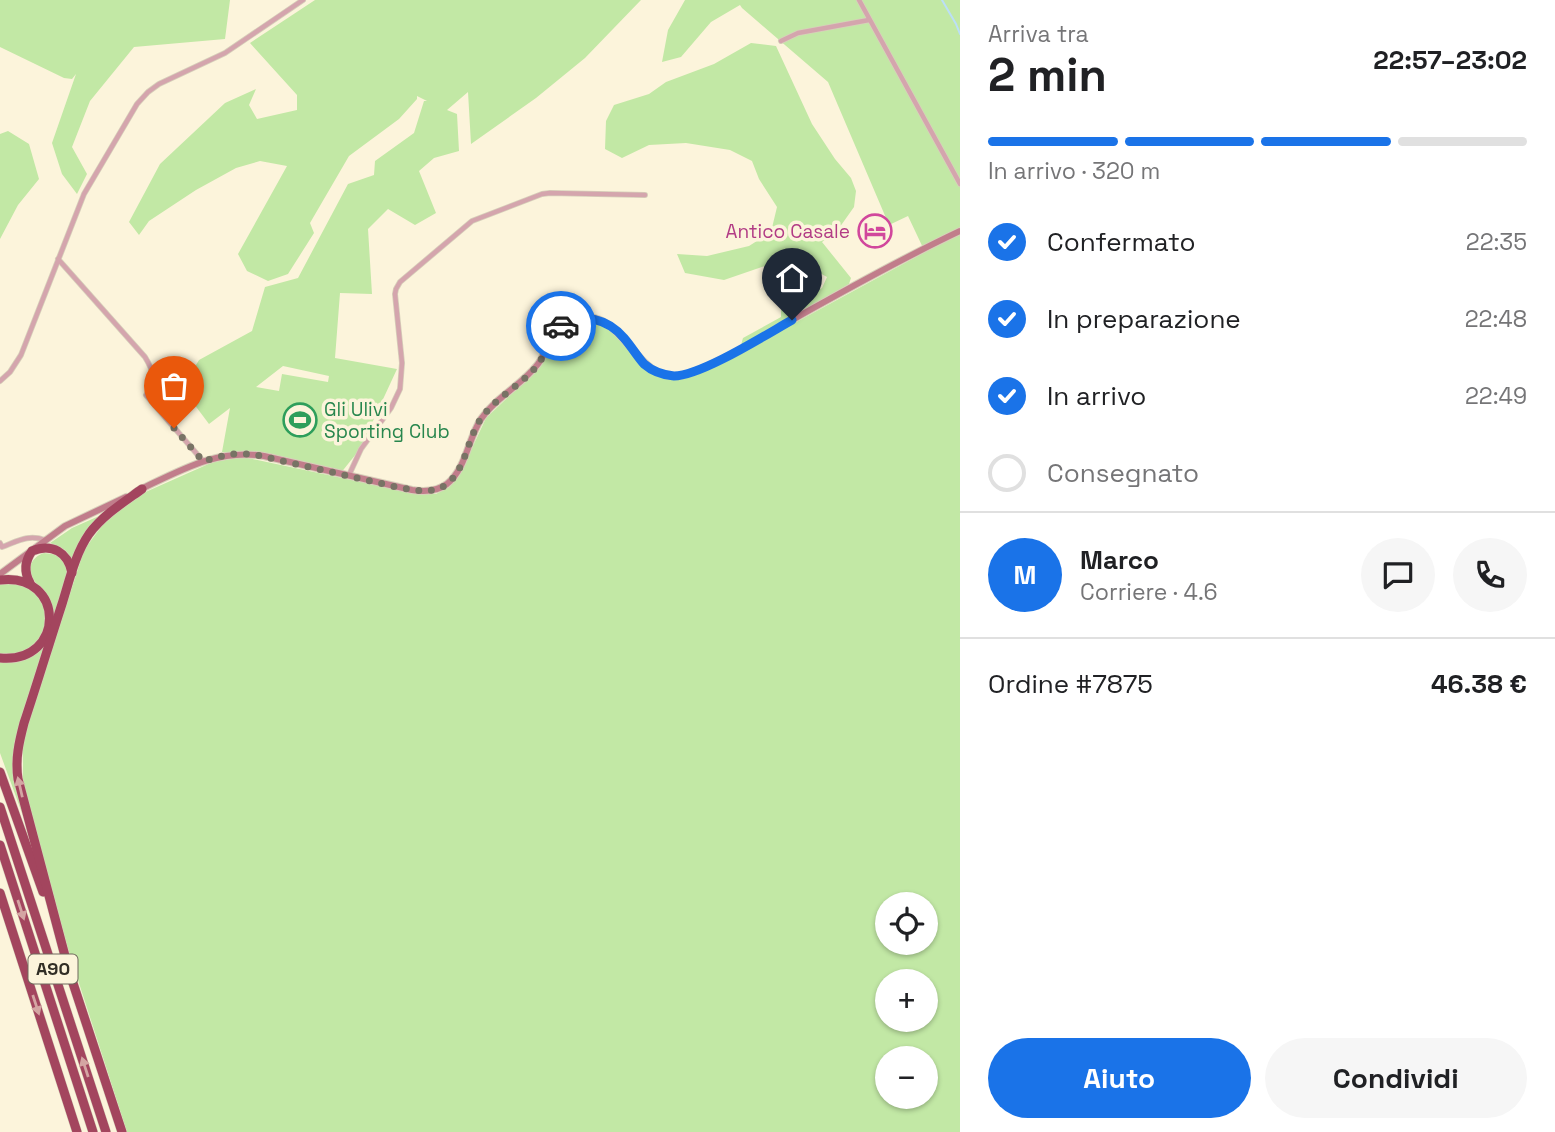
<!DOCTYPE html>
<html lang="it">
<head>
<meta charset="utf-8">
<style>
	body { margin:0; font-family:"Space Grotesk",sans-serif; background:#f6f6f6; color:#202124; height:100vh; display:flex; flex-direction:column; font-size:26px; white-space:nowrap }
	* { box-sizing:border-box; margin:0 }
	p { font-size:23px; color:#757577 }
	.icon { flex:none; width:38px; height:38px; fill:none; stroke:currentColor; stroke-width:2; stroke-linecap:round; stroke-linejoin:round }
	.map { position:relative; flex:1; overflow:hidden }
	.side { display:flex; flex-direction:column; background:#fff; width:595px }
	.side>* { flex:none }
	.controls { position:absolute; left:875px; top:892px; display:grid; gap:14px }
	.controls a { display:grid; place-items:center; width:63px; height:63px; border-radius:50%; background:#fff; box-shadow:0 2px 5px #0004; font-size:35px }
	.pin { position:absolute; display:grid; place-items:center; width:60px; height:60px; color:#fff; margin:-72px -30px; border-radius:50% 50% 50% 0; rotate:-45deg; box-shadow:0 0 7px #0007 }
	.pin .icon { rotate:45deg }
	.courier { position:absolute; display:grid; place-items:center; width:70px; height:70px; margin:-35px; border:5px solid #1a73e8; border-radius:50%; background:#fff; color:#222; box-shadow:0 2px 9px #0007 }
	.overview em { font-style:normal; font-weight:800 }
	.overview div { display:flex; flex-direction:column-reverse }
	.overview { display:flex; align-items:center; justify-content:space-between; height:119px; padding:0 28px }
	h1 { font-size:46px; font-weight:800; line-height:52px }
	.bar { display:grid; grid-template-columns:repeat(4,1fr); gap:10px 7px; align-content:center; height:84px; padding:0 28px }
	.bar i { height:9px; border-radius:5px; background:#e0e0e0 }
	.bar .active { background:#1a73e8 }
	.bar p { grid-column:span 4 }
	.line { display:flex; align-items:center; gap:18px; padding:0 28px; border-top:2px solid #e0e0e0 }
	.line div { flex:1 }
	.round { display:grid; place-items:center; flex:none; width:74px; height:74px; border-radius:37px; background:#f6f6f6 }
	ol { padding:0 28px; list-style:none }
	li { display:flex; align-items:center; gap:21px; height:77px }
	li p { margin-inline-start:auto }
	li .icon { padding:7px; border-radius:50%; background:#1a73e8; color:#fff; stroke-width:4 }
	li:last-child { color:#757577 }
	li i { width:38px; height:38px; border:4px solid #e0e0e0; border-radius:50% }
	.button { display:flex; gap:14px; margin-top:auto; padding:14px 28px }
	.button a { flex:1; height:80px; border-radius:42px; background:#1a73e8; color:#fff; font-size:28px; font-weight:800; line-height:80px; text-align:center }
	.button a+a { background:#f6f6f6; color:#202124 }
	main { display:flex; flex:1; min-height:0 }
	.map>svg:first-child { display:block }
	.green { fill:#c2e8a5; fill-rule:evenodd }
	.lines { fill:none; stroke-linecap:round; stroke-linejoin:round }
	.stream { stroke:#bbdff7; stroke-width:2 }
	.minor-casing { stroke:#d7d0ba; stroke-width:6 }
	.secondary-casing { stroke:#d7d0ba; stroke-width:8 }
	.motorway-casing { stroke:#d7d0ba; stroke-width:10 }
	.minor { stroke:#d4a5ad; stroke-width:4.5 }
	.secondary { stroke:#c17d8b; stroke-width:6 }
	.motorway { stroke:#a3455e; stroke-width:9 }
	.oneway { fill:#d4a5a3 }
	.done { stroke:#787365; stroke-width:7; stroke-dasharray:0 12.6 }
	.route { stroke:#1a73e8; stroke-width:9 }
	.labels { text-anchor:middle; stroke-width:7; stroke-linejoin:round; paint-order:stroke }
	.shield { fill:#fcf4db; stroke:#6e695c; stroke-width:2 }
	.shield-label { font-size:18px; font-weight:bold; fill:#312e25 }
	.hotel-label { font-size:19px; fill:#b23c85; stroke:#fcf4db; text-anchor:end }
	.leisure-label { font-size:19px; fill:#27864d; stroke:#fcf4db; text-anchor:start }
</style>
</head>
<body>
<main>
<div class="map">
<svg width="960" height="1132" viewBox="0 0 960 1132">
	<rect width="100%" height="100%" fill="#fcf4db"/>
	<g class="green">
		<path d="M0 0H230L225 39 134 47 90 101 72 147 87 174 77 194 62 174 52 143 76 74 72 79 64 78 0 47Z"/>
		<path d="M315 0H641L585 58 536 98 471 144 468 92 447 110 457 114 459 151 434 158 419 171 436 213 415 225 388 209 368 229 372 294 340 293 335 358 397 369 360 449 340 474 222 452 230 408 209 424 182 388 199 360 252 331 265 287 298 278 348 184 374 175 375 161 414 133 424 101H427L417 96V99L399 119 349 156 310 223 314 233 288 274 268 281 247 271 238 254 287 166 260 161 236 168 196 190 149 221 139 235 129 222 160 164 225 103 256 89 249 105 257 119 297 110V95L250 43ZM283 366 329 376 328 382 282 374 279 391 256 387Z"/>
		<path d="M685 0H960V1132H127L68 949 23 782V740L84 550 107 519 141 494 213 462 243 457 408 492 436 494 449 487 459 476 486 418 540 367 558 335 569 325 584 321 600 324 617 335 648 370 664 378 721 363 925 252 908 216 889 225 828 82 742 8 740 5 711 22 681 57 662 62 668 30ZM887 905H926V943H887ZM887 982H926V1020H887ZM887 1059H926V1097H887Z"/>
		<path d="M751 43 776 46 812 124 835 159 851 178 856 191 854 207 837 231 822 242 851 278 849 284 780 324 741 345 743 338 781 317V301H797L822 288 827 277 794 259 765 266 724 280 685 273 677 254 707 256 749 246 771 232 777 207 759 179 752 161 730 150 686 143 649 145 622 158 605 149 606 121 614 105 649 94 666 82 714 64Z"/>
		<path d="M8 131 29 144 39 179 18 205 0 239V134Z"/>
		<path d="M99 516 89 528 72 559 65 550 50 543 72 528Z"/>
		<path d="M44 553 59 555 69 569 53 622C53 614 53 606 49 599 43 587 26 579 31 564 34 558 38 555 44 553Z"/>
		<path d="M6 583C14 583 25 585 32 590 53 606 49 646 22 652 15 654 7 653 0 654V585Z"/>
		<path d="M46 643 15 740 13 754 26 824 0 753V662C19 663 35 658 46 643Z"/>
	</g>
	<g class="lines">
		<path class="stream" d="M942 0 956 24 960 34"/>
		<defs>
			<g id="minor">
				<path d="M859 0 960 184"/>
				<path d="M781 41 798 33 869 20"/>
				<path d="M58 259 145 357C153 370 158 383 146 395L203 461"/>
				<path d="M0 381 10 372 21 355 84 194 137 104 148 92 159 84 225 53 303 0"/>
				<path d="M349 475 361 449 391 408 400 389 402 363 395 294 396 289 400 282 472 221 542 194 550 193 645 195"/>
				<path d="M0 543 2 547C18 541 28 534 45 540"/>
			</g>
			<g id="secondary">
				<path d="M139 490C179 471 218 448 264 456L412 490C424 492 436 492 447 484 466 469 468 439 481 419 496 397 522 385 538 364 549 349 550 331 568 322 623 296 632 387 683 375 717 366 761 337 792 320 847 289 903 258 960 231"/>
				<path d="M0 574 65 526 126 497"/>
			</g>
			<g id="motorway">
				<path d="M0 580C66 572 66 664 0 658"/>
				<path d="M30 583C24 572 24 562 32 551 52 543 68 552 72 573"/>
				<path d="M0 772 43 892"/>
				<path d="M0 807 106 1132"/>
				<path d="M0 845 93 1132"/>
				<path d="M0 893 77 1132"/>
				<path d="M68 968 122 1132"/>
				<path d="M69 971 18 779C15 759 19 742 24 723 37 684 49 644 62 604 69 582 75 554 89 534 103 515 124 502 142 489"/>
			</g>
		</defs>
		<use href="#minor" class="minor-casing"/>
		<use href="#secondary" class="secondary-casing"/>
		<use href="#motorway" class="motorway-casing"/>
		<use href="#minor" class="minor"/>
		<use href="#secondary" class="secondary"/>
		<use href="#motorway" class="motorway"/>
	</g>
	<defs><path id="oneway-solid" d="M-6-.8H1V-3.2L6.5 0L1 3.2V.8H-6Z" transform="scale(1.75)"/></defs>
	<g class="oneway">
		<use href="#oneway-solid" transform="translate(20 787) rotate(-103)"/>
		<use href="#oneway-solid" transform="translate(21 910) rotate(72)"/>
		<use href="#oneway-solid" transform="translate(36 1005) rotate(72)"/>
		<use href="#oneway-solid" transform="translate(85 1067) rotate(-108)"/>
	</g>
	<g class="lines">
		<path class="done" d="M174 428 203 461 230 454H252L401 488C416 490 430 494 444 486 465 473 467 440 480 420 495 397 523 385 539 363 547 351 549 336 561 326"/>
		<path class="route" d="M561 326C583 312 608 319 624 338 631 346 637 356 644 364 652 371 663 375 674 376 701 376 767 334 792 320"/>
	</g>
	<defs>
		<symbol id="hotel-ring" viewBox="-11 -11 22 22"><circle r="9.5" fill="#fcf4db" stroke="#d1479c" stroke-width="1.5"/><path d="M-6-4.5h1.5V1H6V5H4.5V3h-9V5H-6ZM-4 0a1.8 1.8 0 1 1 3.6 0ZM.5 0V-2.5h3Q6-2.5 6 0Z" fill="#d1479c"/></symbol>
		<symbol id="stadium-ring" viewBox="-11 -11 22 22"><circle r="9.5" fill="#fcf4db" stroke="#2e9e5b" stroke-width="1.5"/><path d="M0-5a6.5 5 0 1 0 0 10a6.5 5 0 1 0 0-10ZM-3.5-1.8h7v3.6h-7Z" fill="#2e9e5b"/></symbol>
	</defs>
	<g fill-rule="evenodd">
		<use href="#hotel-ring" x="856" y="212" width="38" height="38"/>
		<use href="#stadium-ring" x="281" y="401" width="38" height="38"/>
	</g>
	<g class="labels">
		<rect class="shield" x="28.5" y="954.5" width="49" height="29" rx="5"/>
		<g class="shield-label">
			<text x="53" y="975">A90</text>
		</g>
		<g class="hotel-label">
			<text x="850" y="238">Antico Casale</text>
		</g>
		<g class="leisure-label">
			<text x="324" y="416">Gli Ulivi<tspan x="324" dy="22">Sporting Club</tspan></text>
		</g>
	</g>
</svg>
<div class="controls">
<a><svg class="icon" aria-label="locate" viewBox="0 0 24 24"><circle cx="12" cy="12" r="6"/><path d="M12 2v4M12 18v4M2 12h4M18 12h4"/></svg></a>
<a>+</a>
<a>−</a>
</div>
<div class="pin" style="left:174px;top:428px;background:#ea580c"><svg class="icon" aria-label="bag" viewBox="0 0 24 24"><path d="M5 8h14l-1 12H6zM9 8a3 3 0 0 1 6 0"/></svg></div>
<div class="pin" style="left:792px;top:320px;background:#1f2937"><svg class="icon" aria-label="home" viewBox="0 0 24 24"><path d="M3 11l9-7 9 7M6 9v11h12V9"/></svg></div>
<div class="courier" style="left:561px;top:326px"><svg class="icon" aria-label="car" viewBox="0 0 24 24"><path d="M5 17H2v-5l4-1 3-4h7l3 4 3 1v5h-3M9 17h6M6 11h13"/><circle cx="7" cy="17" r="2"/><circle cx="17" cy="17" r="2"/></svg></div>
</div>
<section class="side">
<div class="overview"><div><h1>2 min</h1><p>Arriva tra</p></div><em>22:57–23:02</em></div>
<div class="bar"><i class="active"></i><i class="active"></i><i class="active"></i><i></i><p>In arrivo · 320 m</p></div>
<ol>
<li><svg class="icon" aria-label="check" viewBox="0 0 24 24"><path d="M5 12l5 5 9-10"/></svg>Confermato<p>22:35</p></li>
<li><svg class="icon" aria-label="check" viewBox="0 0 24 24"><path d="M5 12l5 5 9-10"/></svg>In preparazione<p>22:48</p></li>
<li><svg class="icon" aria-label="check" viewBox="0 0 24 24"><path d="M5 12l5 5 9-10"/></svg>In arrivo<p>22:49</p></li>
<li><i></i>Consegnato</li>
</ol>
<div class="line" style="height:126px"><b class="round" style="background:#1a73e8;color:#fff">M</b><div><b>Marco</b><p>Corriere · 4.6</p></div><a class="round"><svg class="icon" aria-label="chat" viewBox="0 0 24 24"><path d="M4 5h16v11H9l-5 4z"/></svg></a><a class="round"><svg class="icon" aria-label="phone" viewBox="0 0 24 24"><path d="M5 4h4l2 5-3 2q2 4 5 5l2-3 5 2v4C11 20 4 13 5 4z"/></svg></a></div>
<div class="line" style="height:91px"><div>Ordine #7875</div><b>46.38 €</b></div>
<div class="button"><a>Aiuto</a><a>Condividi</a></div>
</section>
</main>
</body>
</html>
